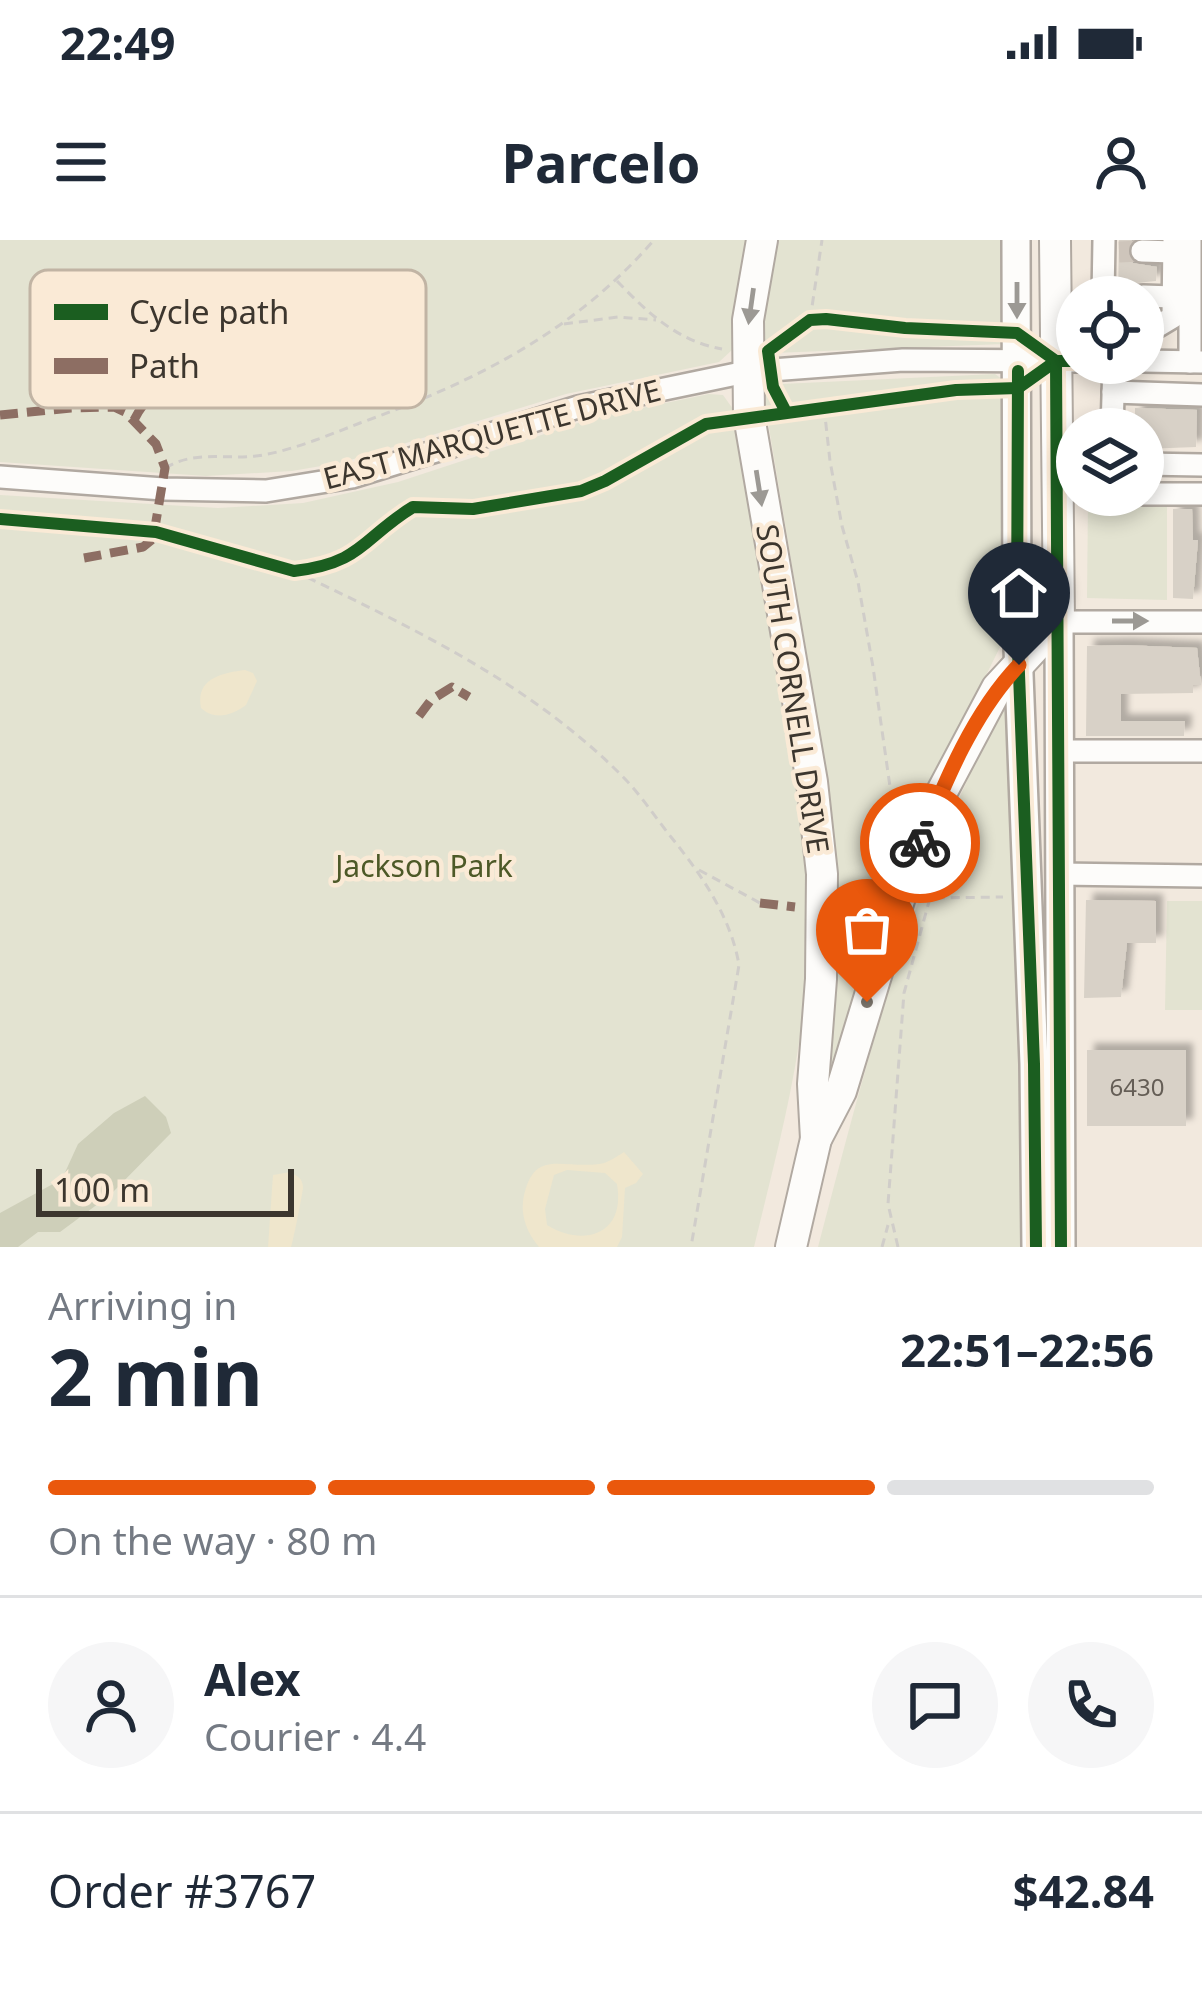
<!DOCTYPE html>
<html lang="en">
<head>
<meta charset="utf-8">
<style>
	body { margin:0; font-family:"Noto Sans",sans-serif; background:#f6f6f7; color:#1f2937; height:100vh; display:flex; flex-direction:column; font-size:45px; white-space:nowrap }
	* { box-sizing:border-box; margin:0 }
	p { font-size:39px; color:#747a83 }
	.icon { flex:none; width:66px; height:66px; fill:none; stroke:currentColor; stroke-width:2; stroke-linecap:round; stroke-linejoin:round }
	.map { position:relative; height:1007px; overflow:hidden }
	.sheet { display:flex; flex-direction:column; background:#fff; flex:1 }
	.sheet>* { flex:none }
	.controls { position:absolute; left:1056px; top:36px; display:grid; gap:24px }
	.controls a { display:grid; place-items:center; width:108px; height:108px; border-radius:50%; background:#fff; box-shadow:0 6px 18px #0003; font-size:60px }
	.scale { position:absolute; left:36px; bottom:30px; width:258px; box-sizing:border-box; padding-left:12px; border:6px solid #3c362e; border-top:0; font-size:33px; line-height:42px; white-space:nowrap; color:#3c362e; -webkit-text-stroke:9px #faead6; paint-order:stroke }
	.pin { position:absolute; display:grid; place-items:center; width:102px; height:102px; color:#fff; margin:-123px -51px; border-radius:50% 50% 50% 0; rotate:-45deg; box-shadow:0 0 12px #0007 }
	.pin .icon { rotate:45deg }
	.courier { position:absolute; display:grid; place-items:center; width:120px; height:120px; margin:-60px; border:9px solid #ea580c; border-radius:50%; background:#fff; color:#222; box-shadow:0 3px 15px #0007 }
	.head em { font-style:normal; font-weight:700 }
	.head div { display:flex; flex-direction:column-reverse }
	.head { display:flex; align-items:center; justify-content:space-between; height:204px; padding:0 48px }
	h1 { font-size:78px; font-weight:700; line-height:90px }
	.bar { display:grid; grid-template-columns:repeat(4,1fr); gap:18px 12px; align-content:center; height:144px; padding:0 48px }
	.bar i { height:15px; border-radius:9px; background:#e0e1e3 }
	.bar .on { background:#ea580c }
	.bar p { grid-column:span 4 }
	.line { display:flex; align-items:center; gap:30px; padding:0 48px; border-top:3px solid #e0e1e3 }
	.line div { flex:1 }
	.round { display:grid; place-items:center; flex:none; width:126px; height:126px; border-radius:63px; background:#f6f6f7 }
	.status { display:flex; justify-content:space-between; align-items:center; height:84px; padding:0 60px; background:#fff; direction:ltr }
	.status svg { height:33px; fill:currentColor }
	header { display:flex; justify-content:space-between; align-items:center; height:156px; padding:0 48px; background:#fff; font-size:54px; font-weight:700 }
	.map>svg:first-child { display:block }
	.green { fill:#e3e3d1 }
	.forest { fill:#cecfb9 }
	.sand { fill:#efe6cc; fill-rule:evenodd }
	.building { fill:#d8d1c7; filter:url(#shadow) }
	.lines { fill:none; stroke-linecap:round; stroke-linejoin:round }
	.minor-tunnel { stroke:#cec5bb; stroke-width:21; stroke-dasharray:21 10; stroke-linecap:butt }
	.minor-casing { stroke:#b1a9a1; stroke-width:26 }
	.major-casing { stroke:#b1a9a1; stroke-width:32 }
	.highway-casing { stroke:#b1a9a1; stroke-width:34 }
	.path { stroke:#d0cdc9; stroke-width:3; stroke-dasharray:9 6; stroke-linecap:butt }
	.minor { stroke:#fdfcfa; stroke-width:21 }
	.major { stroke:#fdfcfa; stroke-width:27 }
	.highway { stroke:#fdfcfa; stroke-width:30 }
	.quiet { stroke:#8d6e63; stroke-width:9; stroke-dasharray:18 9; stroke-linecap:butt }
	.cycleway-casing { stroke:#faead6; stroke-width:20 }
	.cycleway { stroke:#1b5e20; stroke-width:12 }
	.oneway { fill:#9c9994 }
	.done { stroke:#7c756c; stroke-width:12; stroke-dasharray:0 21.6 }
	.route { stroke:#ea580c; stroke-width:15 }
	.labels { text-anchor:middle; stroke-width:9; stroke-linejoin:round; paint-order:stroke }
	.number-label { font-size:24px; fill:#655e56 }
	.street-label { font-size:30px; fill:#3c362e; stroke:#faead6 }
	.park-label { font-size:30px; fill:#4d5927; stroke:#faead6 }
	.key { fill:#faead6; stroke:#c1b4a4; stroke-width:3 }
	.key-label { font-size:33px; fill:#3c362e }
</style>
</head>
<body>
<div class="status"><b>22:49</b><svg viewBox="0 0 49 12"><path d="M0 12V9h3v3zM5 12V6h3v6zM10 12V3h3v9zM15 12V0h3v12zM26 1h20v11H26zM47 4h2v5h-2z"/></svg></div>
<header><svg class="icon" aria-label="menu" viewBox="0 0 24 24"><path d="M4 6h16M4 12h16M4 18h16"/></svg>Parcelo<svg class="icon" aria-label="person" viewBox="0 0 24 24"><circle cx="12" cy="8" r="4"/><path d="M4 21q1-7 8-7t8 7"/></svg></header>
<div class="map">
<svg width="1202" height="1007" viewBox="0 0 1202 1007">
	<defs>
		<filter id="shadow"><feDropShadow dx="7" dy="-7" stdDeviation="3" flood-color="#0004"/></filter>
	</defs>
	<rect width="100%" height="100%" fill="#f2e9de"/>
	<g class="green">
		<path d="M0 0H747L732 110 719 122 566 154 344 222 292 231 206 236 0 222Z"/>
		<path d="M778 0H1006L1004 104 773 113 764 102 765 70Z"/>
		<path d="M995 134 1006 142V395L927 554 829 847 824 846 836 758 837 621 826 530 764 158 767 151 781 144Z"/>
		<path d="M709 154 723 155 733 169C757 343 808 517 808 693 808 801 779 903 754 1007H0V255L218 268 303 263 398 242 593 178Z"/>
		<path d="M1167 259V360L1087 358 1088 261Z"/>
		<path d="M1006 460 1028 949 1020 965V1007H818C869 813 912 640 1006 460Z"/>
		<path d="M1167 661H1202V770H1165Z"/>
	</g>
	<path class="forest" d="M145 856 166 877 171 893 110 955 60 992H38L18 1007H0V973L62 939 78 904 114 873Z"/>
	<g class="sand">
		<path d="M245 430 253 433 257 441 246 465C232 475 215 481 201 468 195 439 221 433 245 430Z"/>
		<path d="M624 912 643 934 636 943 625 948 622 997 617 1007H539C528 994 521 978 523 961 532 907 561 929 599 924 608 923 616 917 624 912ZM567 930 605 933 617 944C626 996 582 1007 547 985L545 969 554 935Z"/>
		<path d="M290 932C298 937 302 937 303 947 303 952 293 1002 291 1007H268L273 935Z"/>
	</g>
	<g class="building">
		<path d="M1119 0H1132L1127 12 1133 23 1157 27 1156 41 1135 43 1128 57H1118Z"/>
		<path d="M1135 168 1197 170 1196 207 1143 209V189H1135Z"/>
		<path d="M1173 269H1192L1193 300H1198L1193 359 1173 358Z"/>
		<path d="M1123 405 1197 408 1201 445H1193V453L1121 454V481H1185L1184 496H1086L1087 406Z"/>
		<path d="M1086 660 1156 661V703H1127L1121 757 1084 758Z"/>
		<rect x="1087" y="810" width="99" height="76"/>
	</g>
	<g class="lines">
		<g class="minor-tunnel">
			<path d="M1119 12 1142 11"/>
			<path d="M1118 55 1143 56"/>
		</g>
		<defs>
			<g id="minor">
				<path d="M1190 0V122"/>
				<path d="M1142 11 1174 12"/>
				<path d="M1143 56 1173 57"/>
				<path d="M1103 57 1104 0"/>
				<path d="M1143 85 1158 86 1173 77 1174 0"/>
				<path d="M1143 121 1201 122"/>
				<path d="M1113 152 1202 155"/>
				<path d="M1112 189 1114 123"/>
				<path d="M1143 224 1202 225"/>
				<path d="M0 237 163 249 266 251 352 237 578 167 746 132 903 120 1077 121"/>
				<path d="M1143 254H1202"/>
				<path d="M1017 382H1202"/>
				<path d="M1060 511H1202"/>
				<path d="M1059 634 1202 636"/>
			</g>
			<g id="major">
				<path d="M1016 0 1017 382 1034 824 1036 1007"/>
				<path d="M1059 381 1061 1007"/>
			</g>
			<g id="highway">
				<path d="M762 0 748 80 749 176 812 542 822 634 821 739 813 844 816 899"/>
				<path d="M791 1007 816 899 841 851 903 647 937 561 997 448 1059 381 1055 0"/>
			</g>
		</defs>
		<use href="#minor" class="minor-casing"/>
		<use href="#major" class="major-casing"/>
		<use href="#highway" class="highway-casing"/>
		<g class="path">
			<path d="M617 41C648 73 677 101 722 109"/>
			<path d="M810 80 822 0"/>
			<path d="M564 84 618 77 656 80"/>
			<path d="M824 167 830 221 842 286 858 342 873 427 897 596"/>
			<path d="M165 228C197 209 228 221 263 215 296 209 329 195 360 183 474 142 573 93 654 0"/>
			<path d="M294 331C411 387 534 445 626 540 642 557 656 578 671 597 701 634 731 677 739 725L691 1007"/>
			<path d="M699 630 760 663"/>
			<path d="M848 660 874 661"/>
			<path d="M882 1007 888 985"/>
			<path d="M898 1007 888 964 904 753 930 658 1003 657"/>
		</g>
		<use href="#minor" class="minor"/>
		<use href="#major" class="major"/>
		<use href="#highway" class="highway"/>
		<g class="quiet">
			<path d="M0 175 71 168 114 167 125 172 156 204 165 228 153 299 143 307 84 318"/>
			<path d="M134 180C145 158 156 151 178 142"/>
			<path d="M419 476 431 460 452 447 469 457"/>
			<path d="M760 663 795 667"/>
		</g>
		<defs>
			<g id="cycleway">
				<path d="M1018 131 1017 382 1034 824 1036 1007"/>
				<path d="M0 279 156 292 294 331C363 323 362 298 413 267L473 269 581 251 605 241 706 184 956 150 1018 148 1056 121 1017 93 905 88 826 79 810 80 768 111 773 147 786 172"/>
				<path d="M1061 1007 1056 121H1077"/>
			</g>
		</defs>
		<use href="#cycleway" class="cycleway-casing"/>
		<use href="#cycleway" class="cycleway"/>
	</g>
	<defs><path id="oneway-solid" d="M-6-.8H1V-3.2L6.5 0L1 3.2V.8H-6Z" transform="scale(3)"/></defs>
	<g class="oneway">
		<use href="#oneway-solid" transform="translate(1017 60) rotate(90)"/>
		<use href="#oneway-solid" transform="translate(751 66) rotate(98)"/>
		<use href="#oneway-solid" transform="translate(759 248) rotate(81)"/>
		<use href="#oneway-solid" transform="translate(1130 381)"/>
	</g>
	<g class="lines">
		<path class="done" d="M867 762 920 603"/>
		<path class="route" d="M920 603C945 542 973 473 1019 425"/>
	</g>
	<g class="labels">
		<g class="number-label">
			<text x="1137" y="856">6430</text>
		</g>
		<g class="street-label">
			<text transform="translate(492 195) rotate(-15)" y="10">EAST MARQUETTE DRIVE</text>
			<text transform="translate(792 449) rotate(81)" y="10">SOUTH CORNELL DRIVE</text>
		</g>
		<g class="park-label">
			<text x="424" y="637">Jackson Park</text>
		</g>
	</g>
	<rect x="30" y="30" width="396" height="138" rx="18" class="key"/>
	<rect x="54" y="64" width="54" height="16" fill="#1b5e20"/>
	<rect x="54" y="118" width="54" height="16" fill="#8d6e63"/>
	<g class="key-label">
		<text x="129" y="84">Cycle path</text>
		<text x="129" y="138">Path</text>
	</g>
</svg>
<div class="controls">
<a><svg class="icon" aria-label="locate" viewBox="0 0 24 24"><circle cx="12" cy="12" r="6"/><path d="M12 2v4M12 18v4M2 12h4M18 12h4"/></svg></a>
<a><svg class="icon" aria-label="layers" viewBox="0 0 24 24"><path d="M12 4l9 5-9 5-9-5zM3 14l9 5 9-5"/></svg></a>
</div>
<div class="scale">100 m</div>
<div class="pin" style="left:867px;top:762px;background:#ea580c"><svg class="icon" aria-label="bag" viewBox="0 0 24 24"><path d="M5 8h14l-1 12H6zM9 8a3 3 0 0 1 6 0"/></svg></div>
<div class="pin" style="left:1019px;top:425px;background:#1f2937"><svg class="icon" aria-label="home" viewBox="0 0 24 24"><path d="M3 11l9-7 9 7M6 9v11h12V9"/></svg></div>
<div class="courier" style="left:920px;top:603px"><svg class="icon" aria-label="bike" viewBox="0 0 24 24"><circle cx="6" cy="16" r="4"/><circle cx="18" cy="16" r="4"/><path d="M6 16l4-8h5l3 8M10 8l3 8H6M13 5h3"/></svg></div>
</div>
<section class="sheet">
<div class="head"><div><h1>2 min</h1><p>Arriving in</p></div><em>22:51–22:56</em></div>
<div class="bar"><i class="on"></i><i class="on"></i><i class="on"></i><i></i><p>On the way · 80 m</p></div>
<div class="line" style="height:216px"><a class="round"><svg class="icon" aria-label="person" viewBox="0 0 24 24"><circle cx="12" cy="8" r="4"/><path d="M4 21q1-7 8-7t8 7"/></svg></a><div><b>Alex</b><p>Courier · 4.4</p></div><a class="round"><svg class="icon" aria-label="chat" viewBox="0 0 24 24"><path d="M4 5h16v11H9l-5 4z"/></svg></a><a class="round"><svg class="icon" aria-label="phone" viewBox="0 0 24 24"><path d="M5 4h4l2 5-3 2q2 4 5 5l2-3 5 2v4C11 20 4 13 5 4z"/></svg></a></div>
<div class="line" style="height:156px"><div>Order #3767</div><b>$42.84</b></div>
</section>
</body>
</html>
